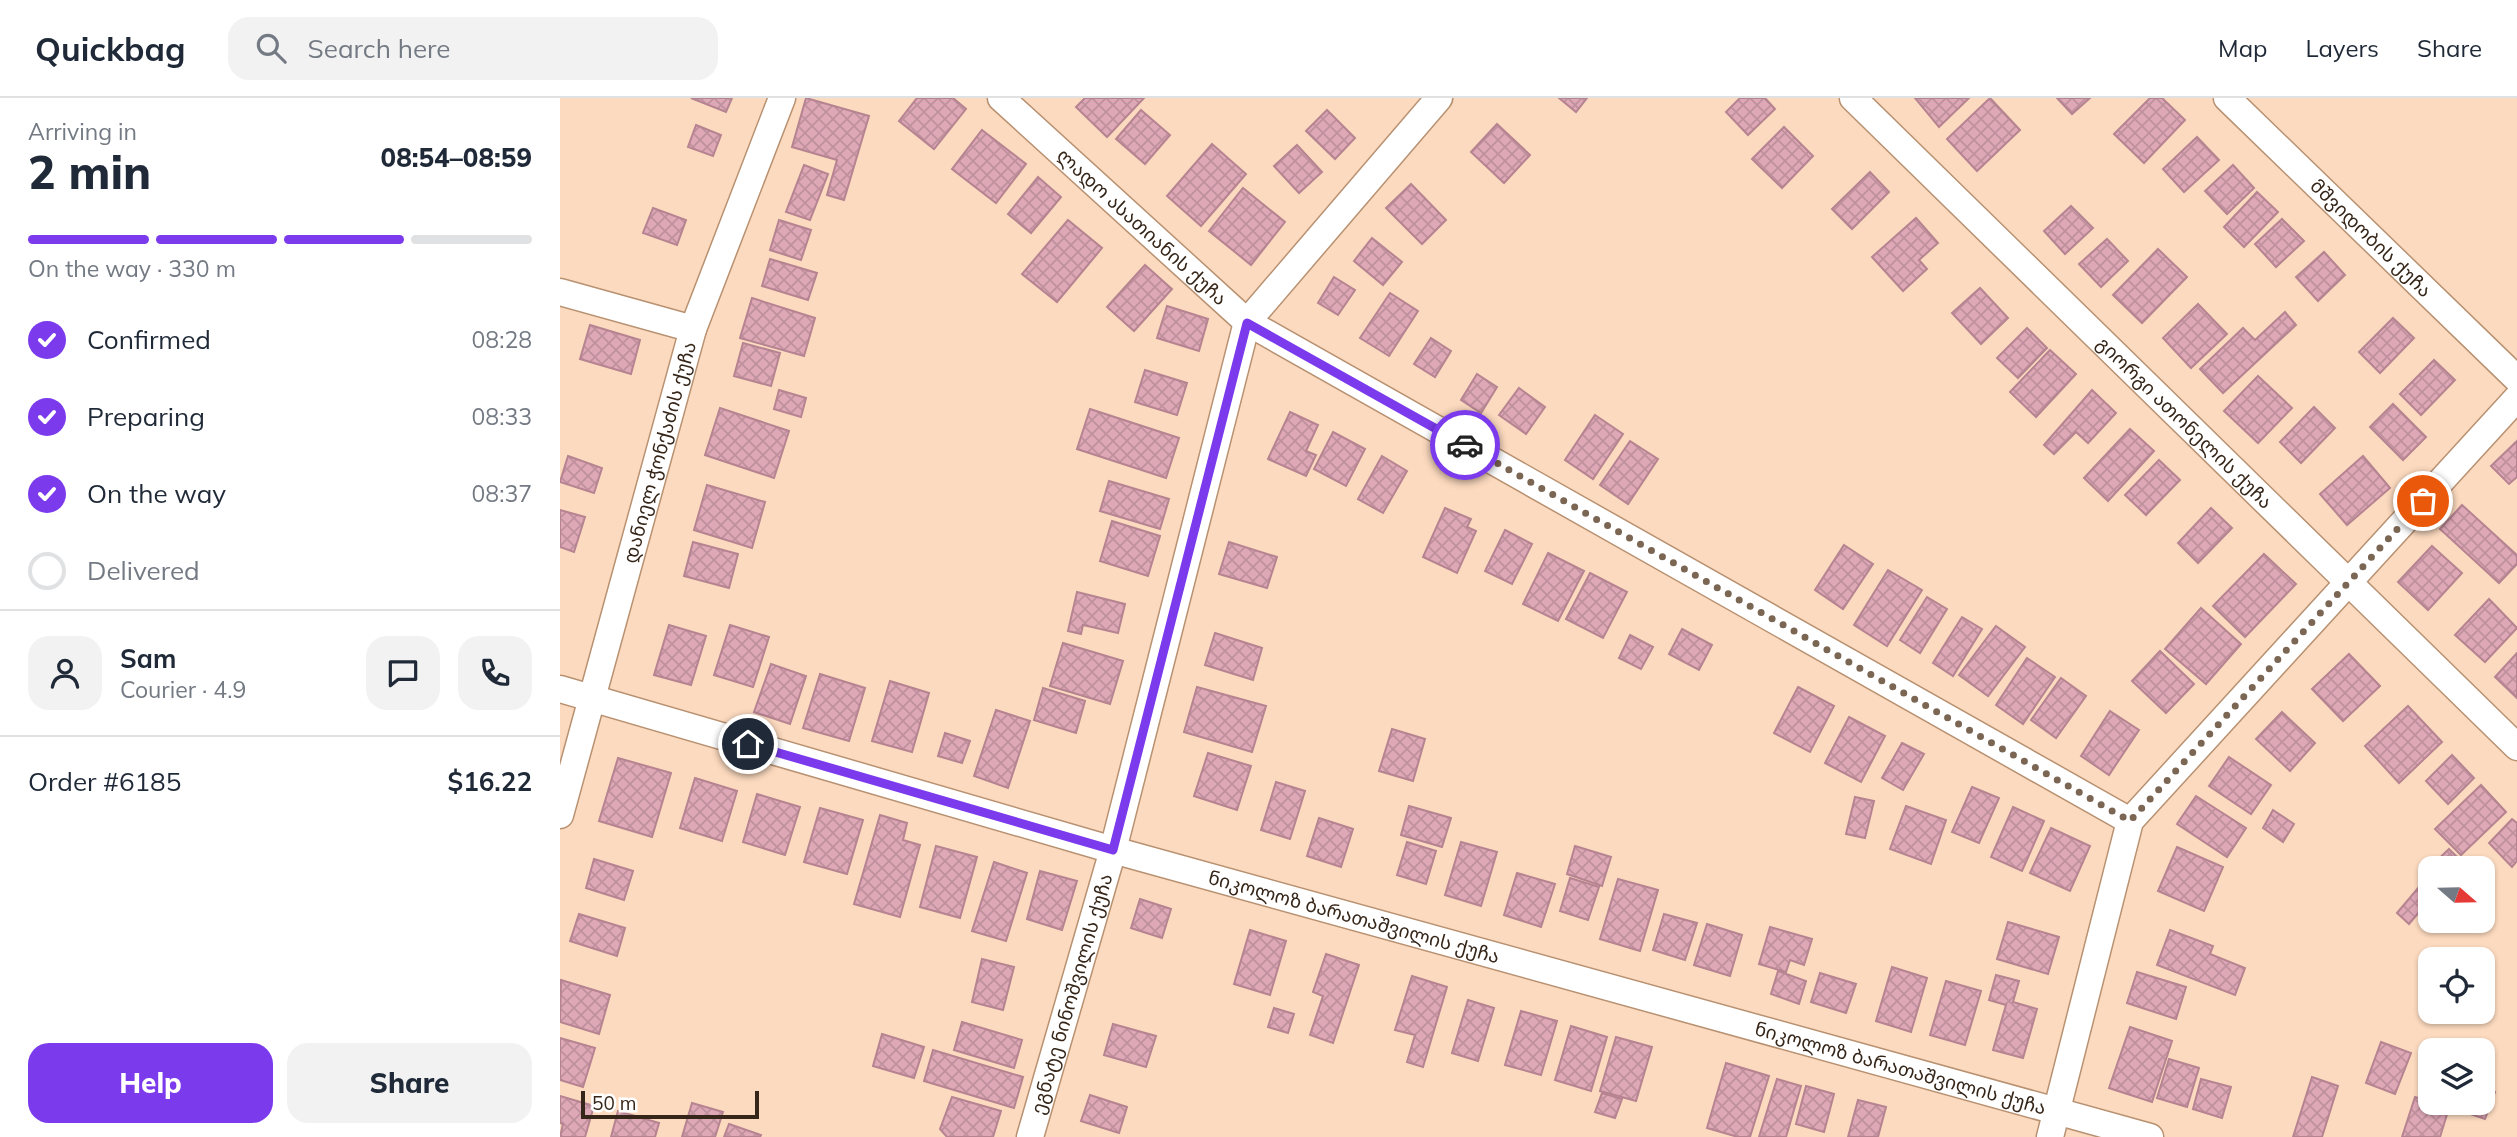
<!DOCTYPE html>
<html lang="en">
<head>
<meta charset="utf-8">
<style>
	body { margin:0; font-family:Mulish,"Noto Sans Georgian",sans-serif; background:#f2f2f3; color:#1f2937; height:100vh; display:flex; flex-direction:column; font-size:26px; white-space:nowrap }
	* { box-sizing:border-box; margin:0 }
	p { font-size:23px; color:#747a83 }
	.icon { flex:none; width:38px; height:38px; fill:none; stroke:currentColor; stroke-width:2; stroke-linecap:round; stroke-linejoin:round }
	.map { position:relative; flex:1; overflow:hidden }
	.details { display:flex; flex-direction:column; background:#fff; width:560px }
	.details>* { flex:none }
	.needle { width:46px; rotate:110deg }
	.tools { position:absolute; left:1858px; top:758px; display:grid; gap:14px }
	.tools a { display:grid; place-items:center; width:77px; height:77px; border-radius:14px; background:#fff; box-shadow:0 2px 5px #0004; font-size:35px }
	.scale { position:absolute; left:21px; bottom:18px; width:178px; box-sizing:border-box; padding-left:7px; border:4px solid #362619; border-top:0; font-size:19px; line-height:24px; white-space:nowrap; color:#362619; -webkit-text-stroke:5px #fff; paint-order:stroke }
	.pin { position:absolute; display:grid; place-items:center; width:60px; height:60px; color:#fff; margin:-30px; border:4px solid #fff; border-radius:50%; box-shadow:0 2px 7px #0007 }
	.courier { position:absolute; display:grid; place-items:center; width:70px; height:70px; margin:-35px; border:5px solid #7c3aed; border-radius:50%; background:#fff; color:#222; box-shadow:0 2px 9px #0007 }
	.overview em { font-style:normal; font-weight:800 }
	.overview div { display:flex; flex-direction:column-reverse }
	.overview { display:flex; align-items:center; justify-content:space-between; height:119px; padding:0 28px }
	h1 { font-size:46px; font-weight:800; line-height:52px }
	.bar { display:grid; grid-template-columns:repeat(4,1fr); gap:10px 7px; align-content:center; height:84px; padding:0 28px }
	.bar i { height:9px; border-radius:5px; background:#e0e1e3 }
	.bar .on { background:#7c3aed }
	.bar p { grid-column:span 4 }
	.line { display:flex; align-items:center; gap:18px; padding:0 28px; border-top:2px solid #e0e1e3 }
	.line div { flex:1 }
	.round { display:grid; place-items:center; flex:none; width:74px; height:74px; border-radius:21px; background:#f2f2f3 }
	ol { padding:0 28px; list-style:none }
	li { display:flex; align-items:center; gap:21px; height:77px }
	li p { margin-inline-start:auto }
	li .icon { padding:7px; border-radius:50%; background:#7c3aed; color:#fff; stroke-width:4 }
	li:last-child { color:#747a83 }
	li i { width:38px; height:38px; border:4px solid #e0e1e3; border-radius:50% }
	.cta { display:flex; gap:14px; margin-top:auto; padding:14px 28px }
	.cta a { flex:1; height:80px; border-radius:21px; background:#7c3aed; color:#fff; font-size:28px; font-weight:800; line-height:80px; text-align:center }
	.cta a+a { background:#f2f2f3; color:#1f2937 }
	header { display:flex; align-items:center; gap:42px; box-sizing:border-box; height:98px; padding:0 35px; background:#fff; border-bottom:2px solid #e0e1e3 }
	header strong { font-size:33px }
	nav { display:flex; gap:38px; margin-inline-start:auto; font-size:24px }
	.search { width:490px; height:63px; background:#f2f2f3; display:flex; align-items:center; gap:18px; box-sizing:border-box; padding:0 24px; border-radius:21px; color:#747a83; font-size:26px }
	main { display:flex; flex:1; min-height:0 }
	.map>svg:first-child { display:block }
	.building { fill:url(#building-cross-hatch); stroke:#b68391; stroke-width:2 }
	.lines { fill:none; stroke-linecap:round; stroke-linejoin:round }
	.minor-casing { stroke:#b89171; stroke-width:29 }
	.minor { stroke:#fff; stroke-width:26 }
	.done { stroke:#7b6553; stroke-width:7; stroke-dasharray:0 12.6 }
	.route { stroke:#7c3aed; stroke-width:9 }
	.labels { text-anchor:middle; stroke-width:5; stroke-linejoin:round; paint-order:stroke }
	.street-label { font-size:19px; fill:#362619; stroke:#fff }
</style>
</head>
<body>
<header>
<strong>Quickbag</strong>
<div class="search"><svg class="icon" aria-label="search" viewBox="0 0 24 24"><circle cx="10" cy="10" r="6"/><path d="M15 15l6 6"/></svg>Search here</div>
<nav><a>Map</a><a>Layers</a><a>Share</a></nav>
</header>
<main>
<section class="details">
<div class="overview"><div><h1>2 min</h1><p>Arriving in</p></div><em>08:54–08:59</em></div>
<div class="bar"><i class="on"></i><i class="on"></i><i class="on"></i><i></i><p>On the way · 330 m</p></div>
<ol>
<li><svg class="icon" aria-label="check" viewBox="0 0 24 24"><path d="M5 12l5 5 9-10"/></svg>Confirmed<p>08:28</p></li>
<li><svg class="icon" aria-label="check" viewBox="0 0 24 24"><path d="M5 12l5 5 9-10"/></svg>Preparing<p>08:33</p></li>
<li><svg class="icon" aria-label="check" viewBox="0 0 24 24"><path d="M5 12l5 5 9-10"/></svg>On the way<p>08:37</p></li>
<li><i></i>Delivered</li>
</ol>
<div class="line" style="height:126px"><a class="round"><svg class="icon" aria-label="person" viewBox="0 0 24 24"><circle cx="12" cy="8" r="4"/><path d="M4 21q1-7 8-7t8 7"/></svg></a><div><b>Sam</b><p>Courier · 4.9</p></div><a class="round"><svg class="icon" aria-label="chat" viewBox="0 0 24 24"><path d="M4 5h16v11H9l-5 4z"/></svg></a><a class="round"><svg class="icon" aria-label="phone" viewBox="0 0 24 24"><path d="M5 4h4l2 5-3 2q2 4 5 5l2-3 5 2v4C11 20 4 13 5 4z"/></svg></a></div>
<div class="line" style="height:91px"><div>Order #6185</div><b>$16.22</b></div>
<div class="cta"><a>Help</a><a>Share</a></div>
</section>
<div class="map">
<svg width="1957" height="1039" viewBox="0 0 1957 1039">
	<defs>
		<pattern id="building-cross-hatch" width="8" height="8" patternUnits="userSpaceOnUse" patternTransform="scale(1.75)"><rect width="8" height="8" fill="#dea8b7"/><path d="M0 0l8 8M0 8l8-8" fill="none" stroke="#bf909d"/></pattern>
	</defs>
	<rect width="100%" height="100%" fill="#fcdabf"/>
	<g class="building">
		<path d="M131 0H172L166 14Z"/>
		<path d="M246 0 309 18 284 102 267 97 277 62 232 49Z"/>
		<path d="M357 0H393L406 11 374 51 339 23Z"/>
		<path d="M525 0H584L547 39 516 9Z"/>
		<path d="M999 0H1027L1016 14Z"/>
		<path d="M1180 0H1205L1215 11 1188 37 1166 14Z"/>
		<path d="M1355 0H1409L1379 29Z"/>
		<path d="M1430 0 1460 32 1417 73 1387 41Z"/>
		<path d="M1497 0H1530L1512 16Z"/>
		<path d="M1590 0H1602L1625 22 1584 65 1554 36Z"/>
		<path d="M581 12 610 37 585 66 556 41Z"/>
		<path d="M767 12 795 40 775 61 746 33Z"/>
		<path d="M937 26 970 57 944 85 911 54Z"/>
		<path d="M136 27 161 37 153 58 128 49Z"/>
		<path d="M1224 29 1253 58 1222 90 1192 61Z"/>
		<path d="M422 32 466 66 436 105 392 71Z"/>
		<path d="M1637 39 1659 62 1624 94 1603 71Z"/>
		<path d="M652 46 686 76 641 128 607 98Z"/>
		<path d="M737 47 762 74 739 95 714 68Z"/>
		<path d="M244 67 268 76 250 122 226 114Z"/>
		<path d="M1673 67 1694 90 1667 116 1645 93Z"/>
		<path d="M1310 74 1329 94 1292 131 1272 111Z"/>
		<path d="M478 79 501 99 471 135 448 116Z"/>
		<path d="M851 86 886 122 862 146 826 110Z"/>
		<path d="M683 90 725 124 691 167 649 133Z"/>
		<path d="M1697 94 1718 114 1684 149 1664 129Z"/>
		<path d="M1511 108 1533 130 1505 156 1484 133Z"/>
		<path d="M93 110 126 122 117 147 83 135Z"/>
		<path d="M1356 120 1378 145 1359 162 1367 171 1343 193 1312 159Z"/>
		<path d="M1722 121 1744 143 1716 169 1695 146Z"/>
		<path d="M219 122 251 132 241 162 210 152Z"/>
		<path d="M508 122 542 150 497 204 462 176Z"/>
		<path d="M812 140 842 164 823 187 794 163Z"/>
		<path d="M1547 141 1568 163 1541 189 1519 166Z"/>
		<path d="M1598 151 1627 179 1582 225 1553 197Z"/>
		<path d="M1764 154 1785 177 1758 203 1736 179Z"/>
		<path d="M210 161 257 175 248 202 202 188Z"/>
		<path d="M585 167 612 191 574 233 547 209Z"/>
		<path d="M774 179 795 192 778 217 758 205Z"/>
		<path d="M1420 190 1448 220 1421 246 1392 215Z"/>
		<path d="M830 195 858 213 829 258 800 240Z"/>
		<path d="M192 200 255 220 244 258 180 240Z"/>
		<path d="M1638 206 1667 236 1631 270 1603 240Z"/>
		<path d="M607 208 648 221 639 253 597 240Z"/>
		<path d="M1725 214 1736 227 1663 295 1640 271 1683 230 1695 242Z"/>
		<path d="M1833 220 1854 240 1820 275 1799 254Z"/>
		<path d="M30 227 80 242 71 276 20 261Z"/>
		<path d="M1467 230 1487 250 1458 280 1437 260Z"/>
		<path d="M871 240 891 253 875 279 854 266Z"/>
		<path d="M183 245 220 255 211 288 174 278Z"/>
		<path d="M1490 252 1516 276 1476 319 1450 294Z"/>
		<path d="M1874 262 1895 282 1861 317 1840 296Z"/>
		<path d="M585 272 627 285 617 317 575 304Z"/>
		<path d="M917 276 937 289 921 315 901 302Z"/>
		<path d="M1698 278 1732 310 1698 345 1664 313Z"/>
		<path d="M959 290 985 309 966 336 939 317Z"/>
		<path d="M219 292 246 300 241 319 214 311Z"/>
		<path d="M1532 292 1556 315 1528 345 1516 334 1494 356 1484 347Z"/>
		<path d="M1833 306 1866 339 1843 362 1810 329Z"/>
		<path d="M1754 309 1775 330 1741 365 1720 344Z"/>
		<path d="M160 310 229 333 214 380 145 357Z"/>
		<path d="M530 311 619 340 606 380 517 351Z"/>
		<path d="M730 314 758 327 746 353 756 357 746 378 708 361Z"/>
		<path d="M1035 317 1063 336 1033 381 1005 362Z"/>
		<path d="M1570 331 1594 353 1548 403 1524 380Z"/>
		<path d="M773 334 805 351 786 388 754 371Z"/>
		<path d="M1070 343 1098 361 1068 406 1040 387Z"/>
		<path d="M1957 343V379L1949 386 1931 368Z"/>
		<path d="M8 358 42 370 34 395 0 384Z"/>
		<path d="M822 358 847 373 823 415 798 401Z"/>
		<path d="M1803 358 1830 390 1787 427 1760 396Z"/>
		<path d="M1599 362 1620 382 1586 417 1565 397Z"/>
		<path d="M549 383 609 401 600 431 540 413Z"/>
		<path d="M147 387 205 404 192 450 134 432Z"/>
		<path d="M1902 407 1957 457V466L1939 485 1880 431Z"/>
		<path d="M885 410 911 421 907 429 916 433 897 475 863 459Z"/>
		<path d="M1651 410 1672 430 1638 465 1618 445Z"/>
		<path d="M0 412 25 419 14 454 0 449Z"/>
		<path d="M552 423 600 438 588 478 540 463Z"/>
		<path d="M945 432 972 446 952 486 925 473Z"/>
		<path d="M133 444 178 456 169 490 124 478Z"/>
		<path d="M669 444 717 459 707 490 659 476Z"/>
		<path d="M1284 447 1313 466 1283 511 1255 492Z"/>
		<path d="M1872 448 1902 475 1868 512 1838 484Z"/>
		<path d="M988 455 1024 473 998 523 963 506Z"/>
		<path d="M1704 456 1736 486 1685 539 1653 508Z"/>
		<path d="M1328 472 1362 492 1327 548 1294 527Z"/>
		<path d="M1030 475 1067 494 1043 540 1006 521Z"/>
		<path d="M517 494 565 506 558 535 523 527 521 536 508 533Z"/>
		<path d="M1367 499 1387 511 1360 555 1340 542Z"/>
		<path d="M1929 501 1957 530 1925 564 1895 537Z"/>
		<path d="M1641 510 1681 546 1646 586 1605 551Z"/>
		<path d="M1402 519 1422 531 1393 578 1373 565Z"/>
		<path d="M109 527 146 538 131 587 94 577Z"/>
		<path d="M170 527 209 539 193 589 154 577Z"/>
		<path d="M1436 528 1465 549 1428 598 1399 577Z"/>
		<path d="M1122 531 1152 547 1139 572 1109 556Z"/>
		<path d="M655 535 702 550 693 582 645 567Z"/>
		<path d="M1070 537 1093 549 1081 571 1059 560Z"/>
		<path d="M503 545 563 563 550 606 490 588Z"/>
		<path d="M1600 553 1634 586 1606 615 1572 583Z"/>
		<path d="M1957 555V600L1935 579Z"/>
		<path d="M1789 556 1820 588 1783 623 1752 591Z"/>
		<path d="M1467 560 1495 579 1463 626 1436 607Z"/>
		<path d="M211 566 246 578 230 626 194 614Z"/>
		<path d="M260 576 305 590 289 643 243 630Z"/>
		<path d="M1501 580 1526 598 1496 640 1471 622Z"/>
		<path d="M330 583 369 595 352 654 312 643Z"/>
		<path d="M637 589 706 608 692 654 624 634Z"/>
		<path d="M1238 589 1274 608 1250 654 1214 635Z"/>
		<path d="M483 590 525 603 516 635 474 622Z"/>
		<path d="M1848 608 1882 644 1839 685 1805 648Z"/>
		<path d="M436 612 470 623 448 690 414 678Z"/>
		<path d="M1550 613 1579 632 1549 677 1521 658Z"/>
		<path d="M1722 614 1755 645 1730 673 1696 641Z"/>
		<path d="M1289 619 1325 638 1301 684 1265 665Z"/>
		<path d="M832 631 865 641 853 683 819 673Z"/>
		<path d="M385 635 410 643 402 665 378 658Z"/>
		<path d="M1342 645 1364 656 1343 692 1322 680Z"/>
		<path d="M648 655 691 668 677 712 634 698Z"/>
		<path d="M1892 657 1914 680 1888 706 1866 683Z"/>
		<path d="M1669 659 1711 687 1691 716 1649 688Z"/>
		<path d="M58 660 111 675 92 739 39 723Z"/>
		<path d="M135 680 177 693 162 743 120 730Z"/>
		<path d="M716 684 745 693 730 741 701 732Z"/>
		<path d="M1921 687 1946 714 1901 757 1875 731Z"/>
		<path d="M1412 689 1439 700 1419 745 1392 734Z"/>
		<path d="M197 696 240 709 225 757 183 744Z"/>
		<path d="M1636 698 1686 730 1667 759 1617 726Z"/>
		<path d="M1295 699 1314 703 1305 740 1286 736Z"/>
		<path d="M849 708 891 720 882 749 841 737Z"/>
		<path d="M1346 708 1386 722 1371 766 1330 751Z"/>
		<path d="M1453 709 1484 723 1462 773 1431 759Z"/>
		<path d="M260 710 303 722 287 776 244 764Z"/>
		<path d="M1713 712 1734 726 1723 744 1703 730Z"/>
		<path d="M320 717 347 725 343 742 360 747 340 819 294 806Z"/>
		<path d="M759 720 793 731 781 769 747 758Z"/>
		<path d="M1952 721 1957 725V763L1952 769 1929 745Z"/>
		<path d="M1491 730 1530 748 1510 793 1470 775Z"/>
		<path d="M847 744 876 753 866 786 837 777Z"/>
		<path d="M901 744 937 754 921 808 885 797Z"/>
		<path d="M376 748 417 759 400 820 360 809Z"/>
		<path d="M1015 748 1051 759 1042 788 1007 776Z"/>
		<path d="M1617 749 1663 769 1644 813 1598 793Z"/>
		<path d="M1889 751 1900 762 1892 770H1871V784L1863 776Z"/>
		<path d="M34 761 73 773 64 802 26 790Z"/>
		<path d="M434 764 467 775 446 843 412 833Z"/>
		<path d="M480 773 517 783 502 832 467 821Z"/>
		<path d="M957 775 995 786 981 829 944 817Z"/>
		<path d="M1010 780 1039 789 1028 822 1000 813Z"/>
		<path d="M1058 781 1098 792 1080 853 1040 841Z"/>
		<path d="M1859 789 1871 800 1849 826 1837 815Z"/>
		<path d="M580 801 611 811 602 840 571 830Z"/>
		<path d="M19 816 65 830 57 858 10 843Z"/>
		<path d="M1104 816 1137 825 1125 862 1093 852Z"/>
		<path d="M1448 824 1499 839 1488 876 1437 861Z"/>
		<path d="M1147 826 1182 837 1170 878 1134 867Z"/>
		<path d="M1210 829 1252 841 1244 867 1230 862 1226 874 1199 866Z"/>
		<path d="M690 832 726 843 710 897 674 886Z"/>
		<path d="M1610 832 1653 848 1650 856 1685 870 1675 897 1597 867Z"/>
		<path d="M766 856 799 867 773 945 750 937 763 898 753 894Z"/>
		<path d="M422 861 454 869 443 912 412 904Z"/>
		<path d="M1332 869 1367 880 1351 934 1316 923Z"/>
		<path d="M1218 873 1246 883 1239 906 1211 896Z"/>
		<path d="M1577 874 1626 889 1616 921 1567 905Z"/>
		<path d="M1260 875 1296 886 1286 915 1251 904Z"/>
		<path d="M1436 877 1459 883 1453 904 1477 911 1463 960 1433 952 1446 907 1429 902Z"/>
		<path d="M852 878 887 889 863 969 847 964 855 937 835 932Z"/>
		<path d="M1 882 50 897 39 936 0 924Z"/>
		<path d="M1386 883 1421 893 1405 947 1370 937Z"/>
		<path d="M908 902 934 910 918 963 892 955Z"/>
		<path d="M714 910 734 916 728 935 708 929Z"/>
		<path d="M961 913 997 923 981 977 945 967Z"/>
		<path d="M402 924 462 942 454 970 394 952Z"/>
		<path d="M553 926 596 938 586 969 544 957Z"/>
		<path d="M1011 928 1047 939 1031 993 995 982Z"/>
		<path d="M1570 929 1612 943 1592 1004 1549 990Z"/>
		<path d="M322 936 364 949 354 980 313 968Z"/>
		<path d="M1056 939 1092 949 1076 1003 1040 993Z"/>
		<path d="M0 940 35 950 23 989 0 982Z"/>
		<path d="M1821 944 1851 955 1835 996 1806 985Z"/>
		<path d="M373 952 463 979 454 1010 364 983Z"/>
		<path d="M1609 961 1639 970 1627 1009 1597 1000Z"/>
		<path d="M1166 965 1209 978 1190 1039H1178L1147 1030Z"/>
		<path d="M1752 979 1778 988 1762 1039H1733Z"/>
		<path d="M1217 981 1241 988 1226 1039H1199Z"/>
		<path d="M1641 981 1671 989 1662 1020 1633 1011Z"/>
		<path d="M1246 988 1274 996 1264 1034 1236 1026Z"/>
		<path d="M1923 990 1935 994 1925 1021 1907 1015 1911 1004H1923Z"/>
		<path d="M1042 995 1062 1001 1055 1020 1035 1014Z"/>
		<path d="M530 997 567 1009 559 1035 521 1023Z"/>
		<path d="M0 998 34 1008 25 1039H0L3 1026 0 1025Z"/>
		<path d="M392 999 441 1013 433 1039H387L380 1031Z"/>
		<path d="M1855 999 1889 1010 1880 1039H1842Z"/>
		<path d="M1298 1002 1326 1009 1318 1039H1288Z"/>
		<path d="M132 1005 163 1014 155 1039H122Z"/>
		<path d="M58 1013 99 1025 95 1039H51Z"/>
		<path d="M169 1026 201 1037 200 1039H164Z"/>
	</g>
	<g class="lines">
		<defs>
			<g id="minor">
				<path id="s1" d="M441 0 687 224 1570 723"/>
				<path id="s2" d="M1293 0 1957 649"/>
				<path id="s3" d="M1667 0 1957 281"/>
				<path d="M0 194 133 231"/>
				<path id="s4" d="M0 591 553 752 1590 1039"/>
				<path id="s5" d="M0 717 133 231 222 0"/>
				<path id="s6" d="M470 1039 553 752 687 224 879 0"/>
				<path d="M1490 1039 1570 723 1957 300"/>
			</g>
		</defs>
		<use href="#minor" class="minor-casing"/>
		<use href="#minor" class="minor"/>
	</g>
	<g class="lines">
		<path class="done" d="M905 347 1570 723 1863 403"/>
		<path class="route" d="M188 646 553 752 687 225 905 347"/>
	</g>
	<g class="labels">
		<g class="street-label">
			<text dy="7" stroke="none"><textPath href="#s1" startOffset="191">ლადო ასათიანის ქუჩა</textPath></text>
			<text dy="7" stroke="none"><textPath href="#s3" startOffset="201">მშვიდობის ქუჩა</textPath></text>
			<text dy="7" stroke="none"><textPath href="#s2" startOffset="464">გიორგი ათონელის ქუჩა</textPath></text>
			<text dy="7" stroke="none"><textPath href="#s5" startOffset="376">დანიელ ჭონქაძის ქუჩა</textPath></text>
			<text dy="7" stroke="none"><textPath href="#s4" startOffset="826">ნიკოლოზ ბარათაშვილის ქუჩა</textPath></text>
			<text dy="7" stroke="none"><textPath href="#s6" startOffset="149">ეგნატე ნინოშვილის ქუჩა</textPath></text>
			<text dy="7" stroke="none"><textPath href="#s4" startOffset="1393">ნიკოლოზ ბარათაშვილის ქუჩა</textPath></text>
		</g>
	</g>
</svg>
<div class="tools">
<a><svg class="needle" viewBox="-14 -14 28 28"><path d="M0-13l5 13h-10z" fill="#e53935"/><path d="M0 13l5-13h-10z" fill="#747a83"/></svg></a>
<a><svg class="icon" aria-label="locate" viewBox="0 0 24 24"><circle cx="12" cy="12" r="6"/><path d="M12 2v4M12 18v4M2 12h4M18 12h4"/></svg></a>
<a><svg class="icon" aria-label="layers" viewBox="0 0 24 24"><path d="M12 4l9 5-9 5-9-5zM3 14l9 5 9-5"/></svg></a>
</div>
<div class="scale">50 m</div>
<div class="pin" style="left:1863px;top:403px;background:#ea580c"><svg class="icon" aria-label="bag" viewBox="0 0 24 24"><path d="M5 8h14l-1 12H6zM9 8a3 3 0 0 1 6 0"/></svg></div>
<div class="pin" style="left:188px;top:646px;background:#1f2937"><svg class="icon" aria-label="home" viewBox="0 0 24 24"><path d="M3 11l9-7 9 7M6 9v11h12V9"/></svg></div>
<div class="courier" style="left:905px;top:347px"><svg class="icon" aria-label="car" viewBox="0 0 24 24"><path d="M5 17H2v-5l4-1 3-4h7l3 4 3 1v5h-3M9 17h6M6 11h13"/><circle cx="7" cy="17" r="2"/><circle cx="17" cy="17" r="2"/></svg></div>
</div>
</main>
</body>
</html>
